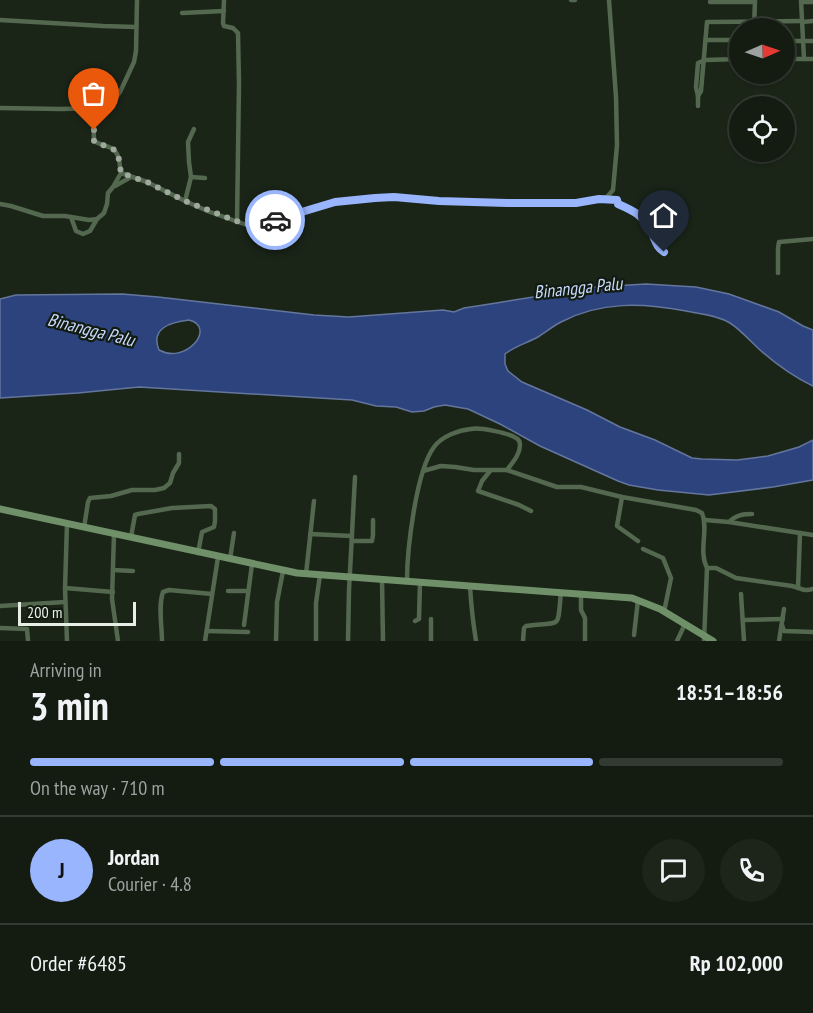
<!DOCTYPE html>
<html lang="en">
<head>
<meta charset="utf-8">
<style>
	body { margin:0; font-family:"PT Sans Narrow",sans-serif; background:#1d251b; color:#f1f3f6; height:100vh; display:flex; flex-direction:column; font-size:22px; white-space:nowrap }
	* { box-sizing:border-box; margin:0 }
	p { font-size:20px; color:#9da19f }
	.icon { flex:none; width:33px; height:33px; fill:none; stroke:currentColor; stroke-width:2; stroke-linecap:round; stroke-linejoin:round }
	.map { position:relative; height:641px; overflow:hidden }
	.sheet { display:flex; flex-direction:column; background:#141c12; flex:1 }
	.sheet>* { flex:none }
	.needle { width:39px; rotate:88deg }
	.tools { position:absolute; left:729px; top:18px; display:grid; gap:12px }
	.tools a { display:grid; place-items:center; width:66px; height:66px; border-radius:50%; background:#141c12; box-shadow:0 2px 4px #0004,0 0 0 2px #333a32; font-size:30px }
	.scale { position:absolute; left:18px; bottom:15px; width:118px; box-sizing:border-box; padding-left:6px; border:3px solid #e6eee5; border-top:0; font-size:16px; line-height:21px; white-space:nowrap; color:#e6eee5; -webkit-text-stroke:4px #111b0f; paint-order:stroke }
	.pin { position:absolute; display:grid; place-items:center; width:51px; height:51px; color:#fff; margin:-62px -26px; border-radius:50% 50% 50% 0; rotate:-45deg; box-shadow:0 0 6px #0007 }
	.pin .icon { rotate:45deg }
	.courier { position:absolute; display:grid; place-items:center; width:60px; height:60px; margin:-30px; border:4px solid #98b5fd; border-radius:50%; background:#fff; color:#222; box-shadow:0 2px 8px #0007 }
	.overview em { font-style:normal; font-weight:700 }
	.overview div { display:flex; flex-direction:column-reverse }
	.overview { display:flex; align-items:center; justify-content:space-between; height:102px; padding:0 30px }
	h1 { font-size:39px; font-weight:700; line-height:45px }
	.bar { display:grid; grid-template-columns:repeat(4,1fr); gap:9px 6px; align-content:center; height:72px; padding:0 30px }
	.bar i { height:8px; border-radius:4px; background:#333a32 }
	.bar .active { background:#98b5fd }
	.bar p { grid-column:span 4 }
	.line { display:flex; align-items:center; gap:15px; padding:0 30px; border-top:2px solid #333a32 }
	.line div { flex:1 }
	.round { display:grid; place-items:center; flex:none; width:63px; height:63px; border-radius:32px; background:#1d251b }
	.map>svg:first-child { display:block }
	.water { fill:#2d437e; stroke:#64769d; stroke-width:1.5; fill-rule:evenodd }
	.lines { fill:none; stroke-linecap:round; stroke-linejoin:round }
	.street { stroke:#53684f; stroke-width:4.5 }
	.secondary { stroke:#6f9068; stroke-width:7 }
	.done { stroke:#9fa89d; stroke-width:6; stroke-dasharray:0 10.8 }
	.route { stroke:#98b5fd; stroke-width:8 }
	.labels { text-anchor:middle; stroke-width:4.5; stroke-linejoin:round; paint-order:stroke }
	.water-label { font-size:18px; font-style:italic; fill:#cadaff; stroke:#111b0f }
</style>
</head>
<body>
<div class="map">
<svg width="813" height="641" viewBox="0 0 813 641">
	<rect width="100%" height="100%" fill="#1a2518"/>
	<path class="water" d="M646 284 696 287 729 294 779 312 803 326 813 330V386C794 377 776 364 760 350 750 341 741 330 730 323 717 315 700 314 686 311 642 303 601 301 561 322 553 326 546 332 538 337 527 343 515 346 505 354V364L508 371 522 382 587 410 620 427 655 440 692 458 702 459 737 460 753 458 768 456 799 447 813 440V480L773 487 709 495 658 490 629 485 618 481 540 446 500 424 468 409 445 405 434 407 424 411 412 412 396 407 376 406 352 400 139 387 78 393 0 398V299L16 295 122 294 158 297 314 315 349 317 443 310 454 312 464 308 490 304 596 287ZM189 320C217 327 186 365 159 350 150 328 171 322 189 320Z"/>
	<g class="lines">
		<g class="street">
			<path d="M224 0 223 23 224 26 233 28 238 33 239 84 237 222"/>
			<path d="M571 0H575"/>
			<path d="M801 0 804 59"/>
			<path d="M710 2H755"/>
			<path d="M802 2H813"/>
			<path d="M182 13 224 11"/>
			<path d="M0 20 103 26 136 27"/>
			<path d="M802 22 813 21"/>
			<path d="M754 28 755 1"/>
			<path d="M706 40H740"/>
			<path d="M784 41H813"/>
			<path d="M784 59H813"/>
			<path d="M698 96 701 91 707 22 802 21"/>
			<path d="M698 106V96L696 87 698 63 705 60 740 59"/>
			<path d="M0 108 61 109 100 108 112 103 120 92 134 62 136 51 137 0"/>
			<path d="M93 108 94 141C99 144 103 145 109 147 120 151 119 162 121 173L147 182 185 201 210 212 244 224 250 225 259 224 282 218 335 203 375 198 394 197 439 202H491L507 203H576L599 199 607 197 613 190 617 145 616 97 609 0"/>
			<path d="M191 177 205 178"/>
			<path d="M115 186 131 177"/>
			<path d="M602 200H617L618 204C634 211 643 215 651 232 656 240 656 246 664 252"/>
			<path d="M185 201 191 177 189 162 188 142 194 129"/>
			<path d="M0 204 11 206 43 216H65L89 220 97 219 104 213 107 204 108 193 113 187 121 173"/>
			<path d="M71 217 76 231 83 234 90 231 97 219"/>
			<path d="M778 273V248L779 242 813 239"/>
			<path d="M507 470 557 487H581L622 497 696 510 702 513C709 530 698 550 707 568L704 641"/>
			<path d="M490 471 482 481 478 491 519 505 531 511"/>
			<path d="M622 497 617 526 638 541"/>
			<path d="M705 520 729 522C736 515 743 514 752 514"/>
			<path d="M729 522 813 535"/>
			<path d="M67 524 65 588 67 641"/>
			<path d="M84 528 88 502 90 498 111 496 132 490H155L164 488 170 483 173 473 179 463V454"/>
			<path d="M114 534 112 599 118 641"/>
			<path d="M310 534 352 536"/>
			<path d="M131 537 135 515 138 514 172 508 211 506 215 509V521L214 527 202 532 198 553"/>
			<path d="M352 541H372L373 535V520"/>
			<path d="M643 549 663 558 671 578 664 612"/>
			<path d="M230 559 234 533"/>
			<path d="M707 568H716L736 578 792 586C800 588 804 592 813 589"/>
			<path d="M113 570 133 571"/>
			<path d="M306 574 314 501"/>
			<path d="M382 579 383 641"/>
			<path d="M407 581C407 550 416 471 434 447 442 436 459 430 471 429 479 427 509 433 516 438 518 439 520 442 520 445 520 455 512 463 507 470H474L455 467 441 466 423 471"/>
			<path d="M470 586C471 604 473 622 476 641"/>
			<path d="M65 588 113 592"/>
			<path d="M798 588 800 533"/>
			<path d="M228 591H248"/>
			<path d="M581 594V610L585 618V641"/>
			<path d="M741 594 744 641"/>
			<path d="M0 606 65 602"/>
			<path d="M431 619V641"/>
			<path d="M743 620 783 619"/>
			<path d="M415 621 419 619 420 582"/>
			<path d="M244 625 252 564"/>
			<path d="M782 625 784 631 813 632"/>
			<path d="M0 628 27 629 28 641"/>
			<path d="M207 631 248 632"/>
			<path d="M634 635 638 600"/>
			<path d="M162 641C162 626 158 606 163 592L169 590 212 594"/>
			<path d="M205 641 218 557"/>
			<path d="M276 641 277 602 283 571"/>
			<path d="M316 641V603L320 575"/>
			<path d="M348 641 349 590 355 477"/>
			<path d="M523 641 524 628 526 626C563 621 557 631 561 592"/>
			<path d="M677 641 685 624"/>
			<path d="M779 641 784 609"/>
		</g>
		<path class="secondary" d="M0 509 297 573 632 598 660 609 713 641"/>
	</g>
	<g class="lines">
		<path class="done" d="M94 130V141C99 144 103 145 109 147 120 151 119 162 121 173L147 182 185 201 244 224H259L275 220"/>
		<path class="route" d="M275 220 335 202 375 198 394 197 439 201 507 203H576L599 199 617 200 618 204C634 211 643 215 651 232 656 240 655 246 664 252"/>
	</g>
	<g class="labels">
		<g class="water-label">
			<text transform="translate(578 288) rotate(-6)" y="6">Binangga Palu</text>
			<text transform="translate(91 330) rotate(14)" y="6">Binangga Palu</text>
		</g>
	</g>
</svg>
<div class="tools">
<a><svg class="needle" viewBox="-14 -14 28 28"><path d="M0-13l5 13h-10z" fill="#e53935"/><path d="M0 13l5-13h-10z" fill="#9da19f"/></svg></a>
<a><svg class="icon" aria-label="locate" viewBox="0 0 24 24"><circle cx="12" cy="12" r="6"/><path d="M12 2v4M12 18v4M2 12h4M18 12h4"/></svg></a>
</div>
<div class="scale">200 m</div>
<div class="pin" style="left:94px;top:130px;background:#ea580c"><svg class="icon" aria-label="bag" viewBox="0 0 24 24"><path d="M5 8h14l-1 12H6zM9 8a3 3 0 0 1 6 0"/></svg></div>
<div class="pin" style="left:664px;top:252px;background:#1f2937"><svg class="icon" aria-label="home" viewBox="0 0 24 24"><path d="M3 11l9-7 9 7M6 9v11h12V9"/></svg></div>
<div class="courier" style="left:275px;top:220px"><svg class="icon" aria-label="car" viewBox="0 0 24 24"><path d="M5 17H2v-5l4-1 3-4h7l3 4 3 1v5h-3M9 17h6M6 11h13"/><circle cx="7" cy="17" r="2"/><circle cx="17" cy="17" r="2"/></svg></div>
</div>
<section class="sheet">
<div class="overview"><div><h1>3 min</h1><p>Arriving in</p></div><em>18:51–18:56</em></div>
<div class="bar"><i class="active"></i><i class="active"></i><i class="active"></i><i></i><p>On the way · 710 m</p></div>
<div class="line" style="height:108px"><b class="round" style="background:#98b5fd;color:#111">J</b><div><b>Jordan</b><p>Courier · 4.8</p></div><a class="round"><svg class="icon" aria-label="chat" viewBox="0 0 24 24"><path d="M4 5h16v11H9l-5 4z"/></svg></a><a class="round"><svg class="icon" aria-label="phone" viewBox="0 0 24 24"><path d="M5 4h4l2 5-3 2q2 4 5 5l2-3 5 2v4C11 20 4 13 5 4z"/></svg></a></div>
<div class="line" style="height:78px"><div>Order #6485</div><b>Rp 102,000</b></div>
</section>
</body>
</html>
